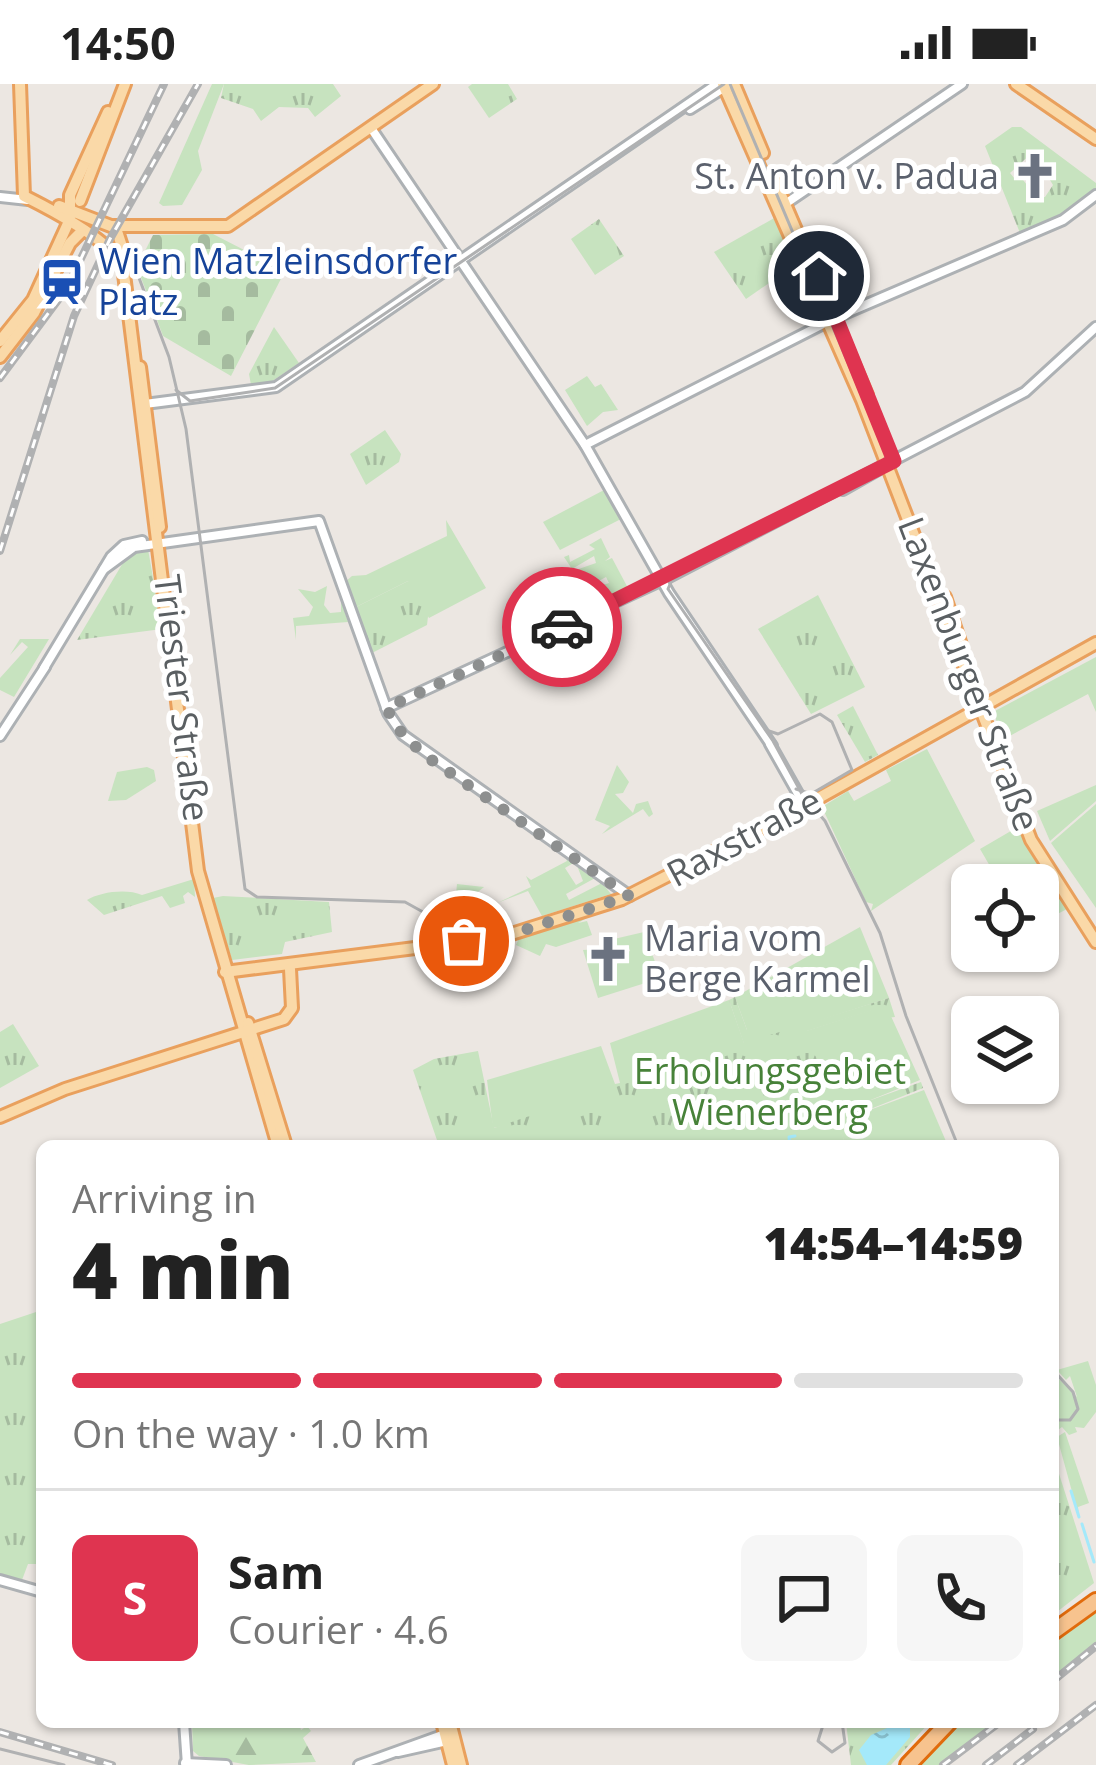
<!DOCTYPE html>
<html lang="en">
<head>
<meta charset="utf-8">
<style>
	body { margin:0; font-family:"Open Sans",sans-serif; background:#f6f6f6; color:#222; height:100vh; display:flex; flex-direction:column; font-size:45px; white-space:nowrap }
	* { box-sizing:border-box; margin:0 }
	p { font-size:39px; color:#767676 }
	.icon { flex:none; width:66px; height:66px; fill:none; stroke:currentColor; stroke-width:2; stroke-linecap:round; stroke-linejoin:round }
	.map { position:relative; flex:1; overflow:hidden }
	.sheet { position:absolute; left:36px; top:1056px; width:1023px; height:588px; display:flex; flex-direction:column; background:#fff; border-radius:18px; box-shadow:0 3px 9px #0004 }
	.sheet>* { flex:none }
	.controls { position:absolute; left:951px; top:780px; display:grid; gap:24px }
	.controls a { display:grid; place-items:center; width:108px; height:108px; border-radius:18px; background:#fff; box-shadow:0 3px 9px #0004; font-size:60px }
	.pin { position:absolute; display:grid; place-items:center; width:102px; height:102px; color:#fff; margin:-51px; border:6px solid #fff; border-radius:50%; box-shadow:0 3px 12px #0007 }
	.courier { position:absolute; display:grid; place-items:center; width:120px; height:120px; margin:-60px; border:9px solid #df3450; border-radius:50%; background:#fff; color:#222; box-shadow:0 3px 15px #0007 }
	.summary em { font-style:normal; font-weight:800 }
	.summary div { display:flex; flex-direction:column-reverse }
	.summary { display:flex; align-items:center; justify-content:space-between; height:204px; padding:0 36px }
	h1 { font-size:78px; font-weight:800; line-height:90px }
	.bar { display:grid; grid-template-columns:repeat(4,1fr); gap:18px 12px; align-content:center; height:144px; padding:0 36px }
	.bar i { height:15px; border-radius:9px; background:#e0e0e0 }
	.bar .current { background:#df3450 }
	.bar p { grid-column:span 4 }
	.line { display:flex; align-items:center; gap:30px; padding:0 36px; border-top:3px solid #e0e0e0 }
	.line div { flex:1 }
	.round { display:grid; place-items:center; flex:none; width:126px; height:126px; border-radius:18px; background:#f6f6f6 }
	.status { display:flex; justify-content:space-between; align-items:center; height:84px; padding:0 60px; background:#fff; direction:ltr }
	.status svg { height:33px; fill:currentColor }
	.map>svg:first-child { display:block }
	.green { fill:#c7e3bf }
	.forest { fill:url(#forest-firs) }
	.cemetery { fill:url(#cemetery-stones) }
	.park { fill:url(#park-tufts); fill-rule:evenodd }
	.water { fill:url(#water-ripples) }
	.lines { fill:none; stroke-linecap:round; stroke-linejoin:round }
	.stream { stroke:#a4e9fa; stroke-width:3 }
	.minor-casing { stroke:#adb1b4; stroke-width:14 }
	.major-casing { stroke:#e9a05d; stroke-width:16 }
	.highway-casing { stroke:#e16b0c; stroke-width:20 }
	.minor { stroke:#fff; stroke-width:8 }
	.major { stroke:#fad9a8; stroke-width:10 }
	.highway { stroke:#f7c38e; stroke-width:14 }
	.tram { stroke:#b0b1b2; stroke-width:3 }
	.rail-casing { stroke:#b0b1b2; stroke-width:8 }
	.rail { stroke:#fff; stroke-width:3; stroke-dasharray:9; stroke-linecap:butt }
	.done { stroke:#8d8f8f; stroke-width:12; stroke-dasharray:0 21.6 }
	.route { stroke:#df3450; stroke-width:15 }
	.labels { text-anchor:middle; stroke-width:10; stroke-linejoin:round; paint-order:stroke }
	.worship-label { font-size:36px; fill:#5b616d; stroke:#fff; text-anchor:end }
	.transit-label { font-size:36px; fill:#164399; stroke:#fff; text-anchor:start }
	.street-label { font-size:36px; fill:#5a5f62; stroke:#fff }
	.park-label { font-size:36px; fill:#478239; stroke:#fff }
</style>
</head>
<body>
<div class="status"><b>14:50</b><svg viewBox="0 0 49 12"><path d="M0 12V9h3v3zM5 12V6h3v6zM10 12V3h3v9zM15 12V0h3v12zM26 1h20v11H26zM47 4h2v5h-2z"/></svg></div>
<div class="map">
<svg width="1096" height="1681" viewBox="0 0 1096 1681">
	<defs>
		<pattern id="forest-firs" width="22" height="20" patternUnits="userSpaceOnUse" patternTransform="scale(3)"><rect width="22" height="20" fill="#c7e3bf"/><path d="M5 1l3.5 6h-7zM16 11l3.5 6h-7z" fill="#a5bb9f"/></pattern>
		<pattern id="cemetery-stones" width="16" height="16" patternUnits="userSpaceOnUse" patternTransform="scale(3)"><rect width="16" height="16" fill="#c7e3bf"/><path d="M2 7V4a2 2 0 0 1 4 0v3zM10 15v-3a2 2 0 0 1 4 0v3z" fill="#a5bb9f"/></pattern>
		<pattern id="park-tufts" width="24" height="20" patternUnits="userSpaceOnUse" patternTransform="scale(3)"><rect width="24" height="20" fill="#c7e3bf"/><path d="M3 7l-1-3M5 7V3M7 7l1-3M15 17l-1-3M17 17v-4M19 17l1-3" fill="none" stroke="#a5bb9f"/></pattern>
		<pattern id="water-ripples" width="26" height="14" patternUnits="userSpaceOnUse" patternTransform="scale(3)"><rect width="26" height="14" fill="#a4e9fa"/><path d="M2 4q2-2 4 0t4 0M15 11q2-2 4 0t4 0" fill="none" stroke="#89c0ce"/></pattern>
	</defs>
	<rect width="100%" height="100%" fill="#ece7e2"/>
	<g class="green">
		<path d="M212 0H224L198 67 202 86 182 121 163 122 159 119Z"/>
		<path d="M587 292 595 303 601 300 618 326 603 328 587 342 565 306Z"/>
		<path d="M604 406 621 435 560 466 543 438Z"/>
		<path d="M446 436 486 504 429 534 408 497 354 524 345 498 352 492 366 491 447 452Z"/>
		<path d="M601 454 610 473 605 477 612 474 629 506 594 522 585 507 609 499 606 493 584 505 573 487 596 479 594 472 572 485 564 473 569 471 570 478 595 465 589 461Z"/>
		<path d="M327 502 324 521 330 529 341 528V517L348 538 296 542V556L293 534 309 532 313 523 298 505 315 508Z"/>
		<path d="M20 555H49L14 613 0 606V594L28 563 22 558 10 571Z"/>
		<path d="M1096 573V628L1088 610 1004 655 993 628Z"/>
		<path d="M927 665 975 757 871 827 873 820 866 818 822 723 848 707 854 717 891 697 886 686Z"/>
		<path d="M617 681 629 698 623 709 615 710 633 729 636 720 648 717 653 730 649 733 643 725 602 750 610 742 595 736Z"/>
		<path d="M147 683 154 686 156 697 126 716 108 717 117 688Z"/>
		<path d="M1096 701V717L1050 757 1037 727Z"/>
		<path d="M1096 720V824L1051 759Z"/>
		<path d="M1016 744 1069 824 1038 840V801H1001L980 765Z"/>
		<path d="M565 772 575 778 565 784 576 801 583 797 576 779 597 793 566 810 569 816 600 800 598 794 611 810 542 832 528 807 497 819 531 803 526 792 531 796 567 777Z"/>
		<path d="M457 800 484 803 462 821 493 818 497 835 487 823 445 835 435 820 456 810Z"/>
		<path d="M597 828 578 839 587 837 592 851 556 863 546 860 540 872 516 861 520 852Z"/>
		<path d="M860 843 889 914 774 951 820 989 806 947 874 925 890 930 920 996 836 1030 823 1062H703L531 1037 493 1044 487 996 601 962 615 1000 620 999 610 959 729 916 744 959 747 946 735 913Z"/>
		<path d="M644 848 661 894 598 914 583 866 598 865 604 887 612 890 622 870 630 867 628 861 617 864 614 855Z"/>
		<path d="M924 1006 948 1062H846L837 1038Z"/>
		<path d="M1088 1277 1096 1301V1328L1084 1344 1075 1343 1077 1348 1069 1351 1062 1343 1055 1348 1053 1289 1077 1313 1070 1292 1066 1296 1057 1286Z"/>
		<path d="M1065 1348 1089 1419 1078 1423 1079 1433 1057 1353Z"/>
		<path d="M1096 1524V1559L1053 1594V1559Z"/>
		<path d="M956 1638H997L940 1681H916Z"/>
	</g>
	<path class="forest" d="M192 1638H299L301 1646 307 1642 311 1647 303 1654 316 1678 249 1681 199 1672 193 1667Z"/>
	<path class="cemetery" d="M213 150 285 187 231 292 163 252 137 183 153 151Z"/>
	<g class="park">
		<path d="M224 0H333L341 12 315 33 308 24 279 23 261 37 253 25 221 14Z"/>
		<path d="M472 0H508L517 15 489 34 468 3Z"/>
		<path d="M1012 43H1021L1096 99V105L1070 126 1020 149 985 62ZM1033 68 1053 101 1045 113 1037 114 1020 92 1015 95 1010 89Z"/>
		<path d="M776 133 798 179 746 215 714 168Z"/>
		<path d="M599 135 624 172 595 191 571 155Z"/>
		<path d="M274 243 299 279 271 298 251 301 249 290Z"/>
		<path d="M385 346 401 370 399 378 366 401 350 370Z"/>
		<path d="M148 465 162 545 77 556 130 467Z"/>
		<path d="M408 497 416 500 429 524 427 541 370 570 354 524Z"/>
		<path d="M818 511 865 603 811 630 758 545Z"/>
		<path d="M853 622 878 671 865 678 837 631Z"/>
		<path d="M194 795 195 813 188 808 183 812 185 819 170 824 162 812 104 831 87 816C99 808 127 804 142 811Z"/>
		<path d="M223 812 329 818 332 848 285 858 282 870 232 876 213 814Z"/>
		<path d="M735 913 751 957 889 914 895 933 877 935 873 926 807 947 835 1029 921 998 923 1004 838 1038 846 1062H439L413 986 434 975 478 967 494 1044 744 960 729 916Z"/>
		<path d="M13 940 39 982 0 1004V948Z"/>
		<path d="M42 1226V1480H28L22 1496 0 1490V1240Z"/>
		<path d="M1053 1371 1094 1499 1053 1531Z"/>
		<path d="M846 1638H930L891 1681H851Z"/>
	</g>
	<path class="water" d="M901 1638 910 1642V1653L886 1681H867L859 1666 871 1651Z"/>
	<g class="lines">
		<g class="stream">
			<path d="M790 1062 789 1053 795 1052"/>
			<path d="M1071 1407 1079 1433"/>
			<path d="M1082 1440 1094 1478"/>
		</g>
		<defs>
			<g id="minor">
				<path d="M690 25 728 1"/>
				<path d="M371 44 585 361 669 509 772 662"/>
				<path d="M0 113 28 116"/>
				<path d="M785 120 962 0"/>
				<path d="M145 320 276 303 717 0"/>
				<path d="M585 361 837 233 1063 136 1096 111"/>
				<path d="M843 406 887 381"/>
				<path d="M104 485 134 463 319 437 388 629 403 651 630 812"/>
				<path d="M44 584 111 473 124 461 142 457"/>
				<path d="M386 624 667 494 1025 308 1096 243"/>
				<path d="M0 652 45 583"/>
				<path d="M770 660 805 722"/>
				<path d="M0 1496 42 1508"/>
				<path d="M184 1638 187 1681"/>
				<path d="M398 1668 447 1657"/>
				<path d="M185 1679 226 1681"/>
				<path d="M359 1681 445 1650"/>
			</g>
			<g id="major">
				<path d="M20 0 24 112C50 125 110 156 123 182L198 787 278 1062"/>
				<path d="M723 0 862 316 1031 756 1096 858"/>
				<path d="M734 0 763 69"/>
				<path d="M1016 0 1096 55"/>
				<path d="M775 97 867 311"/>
				<path d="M80 117 125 0"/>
				<path d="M59 122 116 144 128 181"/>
				<path d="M70 132V111L108 28"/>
				<path d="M114 142H228L433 0"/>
				<path d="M0 257 33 216 70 135"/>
				<path d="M0 273 34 229 70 159 81 148"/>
				<path d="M140 283 160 443"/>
				<path d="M945 513 962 564"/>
				<path d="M225 888 502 853 622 815 808 720 1096 559"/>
				<path d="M248 939 286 1062"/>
				<path d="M0 1033 65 1005 284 935 292 924 290 885"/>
				<path d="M442 1638 453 1681"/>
				<path d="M450 1638 461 1681"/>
			</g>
			<g id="highway">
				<path d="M1053 1548 1096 1517"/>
				<path d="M908 1681 949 1638"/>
			</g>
		</defs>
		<use href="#minor" class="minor-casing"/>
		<use href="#major" class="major-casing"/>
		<use href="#highway" class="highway-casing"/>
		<use href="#minor" class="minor"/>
		<use href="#major" class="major"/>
		<use href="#highway" class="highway"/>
		<g class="tram">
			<path d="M730 0 887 371 880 382 674 491 668 505 773 657 802 710 825 737 880 849 906 932 958 1062"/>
			<path d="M136 186 169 273 186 345 245 805 257 813 405 818 432 833 433 843 426 850"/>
			<path d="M176 306 190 317 275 304 724 0"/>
			<path d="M766 646 778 650 820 630 832 638 852 686 811 710 796 705"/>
			<path d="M1053 1286 1073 1308 1078 1325 1070 1336H1053"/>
			<path d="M824 1638 818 1657 832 1668 845 1659 842 1638"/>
			<path d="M0 1665 64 1681"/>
		</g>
		<defs>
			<g id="rail">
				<path d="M0 294 67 204 164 0"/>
				<path d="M0 467 74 232 110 155 198 0"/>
				<path d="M1053 1597 1096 1562"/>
				<path d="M0 1648 112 1681"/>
				<path d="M943 1681 1000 1638"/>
				<path d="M986 1681 1033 1645"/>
				<path d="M1017 1681 1096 1621"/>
			</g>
		</defs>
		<use href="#rail" class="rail-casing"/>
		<use href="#rail" class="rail"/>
	</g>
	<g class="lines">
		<path class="done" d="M464 857 509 851 629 812 426 672 403 651 386 624 562 543"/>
		<path class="route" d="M562 543 894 377 819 192"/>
	</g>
	<defs>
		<symbol id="church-bare" viewBox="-9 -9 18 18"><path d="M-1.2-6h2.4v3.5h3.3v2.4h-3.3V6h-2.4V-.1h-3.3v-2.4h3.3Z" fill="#6b7280" stroke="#fff" stroke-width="2.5" paint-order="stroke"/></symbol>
		<symbol id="station-bare" viewBox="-9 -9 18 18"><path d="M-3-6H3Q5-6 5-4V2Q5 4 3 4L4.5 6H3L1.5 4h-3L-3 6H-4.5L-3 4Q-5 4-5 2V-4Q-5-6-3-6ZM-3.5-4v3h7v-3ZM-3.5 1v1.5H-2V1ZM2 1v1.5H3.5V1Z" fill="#1a4fb4" stroke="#fff" stroke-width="2.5" paint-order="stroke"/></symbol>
	</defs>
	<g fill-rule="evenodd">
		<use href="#church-bare" x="1002" y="59" width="66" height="66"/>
		<use href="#station-bare" x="29" y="165" width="66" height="66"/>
		<use href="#church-bare" x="575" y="842" width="66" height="66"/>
	</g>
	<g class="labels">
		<g class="worship-label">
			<text x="999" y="105">St. Anton v. Padua</text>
			<text x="644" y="867" text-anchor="start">Maria vom<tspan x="644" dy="41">Berge Karmel</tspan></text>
		</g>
		<g class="transit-label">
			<text x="98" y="190">Wien Matzleinsdorfer<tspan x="98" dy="41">Platz</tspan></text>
		</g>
		<g class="street-label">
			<text transform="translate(969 590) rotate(69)" y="13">Laxenburger Straße</text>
			<text transform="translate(182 614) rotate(83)" y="13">Triester Straße</text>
			<text transform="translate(744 753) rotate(-28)" y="13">Raxstraße</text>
		</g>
		<g class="park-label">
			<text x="770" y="1000">Erholungsgebiet<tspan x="770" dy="41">Wienerberg</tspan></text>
		</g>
	</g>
</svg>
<div class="controls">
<a><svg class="icon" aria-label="locate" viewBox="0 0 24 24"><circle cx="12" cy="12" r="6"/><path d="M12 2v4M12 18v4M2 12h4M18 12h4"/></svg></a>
<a><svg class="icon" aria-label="layers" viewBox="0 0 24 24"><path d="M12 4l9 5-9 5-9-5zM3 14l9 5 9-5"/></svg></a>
</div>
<div class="pin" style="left:464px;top:857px;background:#ea580c"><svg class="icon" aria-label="bag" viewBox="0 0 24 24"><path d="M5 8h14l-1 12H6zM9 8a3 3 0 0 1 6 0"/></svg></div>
<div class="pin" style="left:819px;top:192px;background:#1f2937"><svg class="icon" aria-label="home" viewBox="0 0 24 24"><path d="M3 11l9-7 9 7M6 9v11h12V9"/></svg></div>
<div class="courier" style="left:562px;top:543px"><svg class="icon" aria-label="car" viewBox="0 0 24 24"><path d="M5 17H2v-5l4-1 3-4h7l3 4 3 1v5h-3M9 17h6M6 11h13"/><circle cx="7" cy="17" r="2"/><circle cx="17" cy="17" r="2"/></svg></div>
<section class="sheet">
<div class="summary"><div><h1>4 min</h1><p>Arriving in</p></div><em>14:54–14:59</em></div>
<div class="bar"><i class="current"></i><i class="current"></i><i class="current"></i><i></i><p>On the way · 1.0 km</p></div>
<div class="line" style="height:216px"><b class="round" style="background:#df3450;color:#fff">S</b><div><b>Sam</b><p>Courier · 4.6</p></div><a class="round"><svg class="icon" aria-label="chat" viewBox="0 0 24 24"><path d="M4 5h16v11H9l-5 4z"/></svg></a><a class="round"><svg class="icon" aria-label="phone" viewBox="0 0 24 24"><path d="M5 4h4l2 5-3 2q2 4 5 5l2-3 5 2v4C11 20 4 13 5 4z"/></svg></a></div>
</section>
</div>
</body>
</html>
